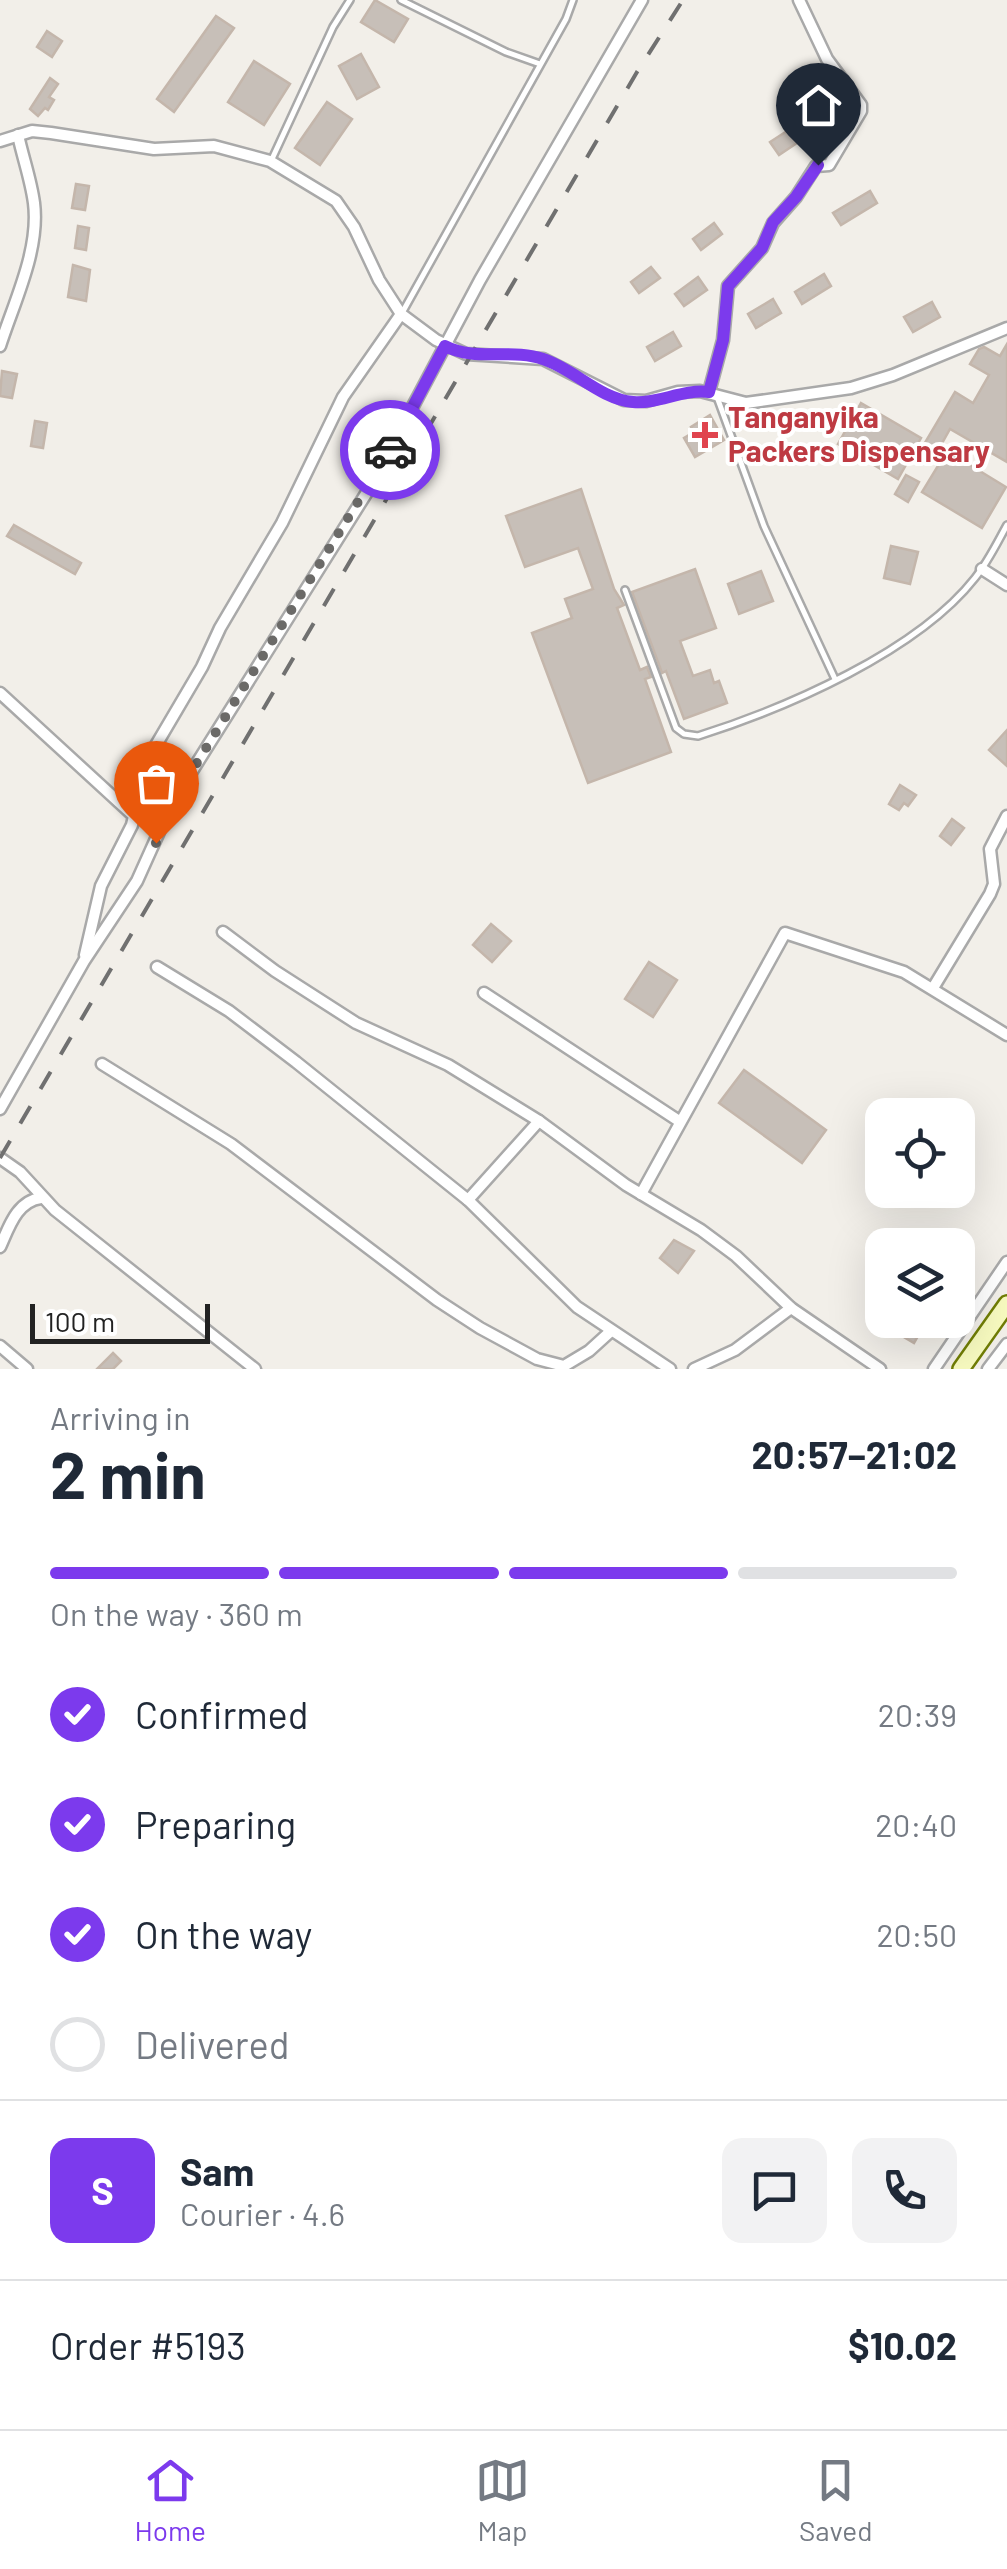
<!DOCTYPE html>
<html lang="en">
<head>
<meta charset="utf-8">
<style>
	body { margin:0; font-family:Barlow,sans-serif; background:#f2f2f3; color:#1f2937; height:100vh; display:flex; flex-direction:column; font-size:38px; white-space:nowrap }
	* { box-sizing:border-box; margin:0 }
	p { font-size:32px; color:#747a83 }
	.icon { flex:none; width:55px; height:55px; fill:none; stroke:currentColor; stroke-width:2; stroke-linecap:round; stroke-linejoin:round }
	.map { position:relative; height:1369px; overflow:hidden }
	.panel { display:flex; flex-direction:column; background:#fff; flex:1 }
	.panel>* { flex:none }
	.fabs { position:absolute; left:865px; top:1098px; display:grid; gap:20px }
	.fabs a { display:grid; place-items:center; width:110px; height:110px; border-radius:20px; background:#fff; box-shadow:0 10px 40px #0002; font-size:50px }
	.scale { position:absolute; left:30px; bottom:25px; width:180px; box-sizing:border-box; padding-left:10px; border:5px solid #222; border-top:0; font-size:28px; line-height:35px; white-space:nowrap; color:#222; -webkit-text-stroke:8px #fff; paint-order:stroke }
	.pin { position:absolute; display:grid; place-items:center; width:85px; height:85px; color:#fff; margin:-102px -42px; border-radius:50% 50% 50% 0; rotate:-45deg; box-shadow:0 0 10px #0007 }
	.pin .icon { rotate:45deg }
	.courier { position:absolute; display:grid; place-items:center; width:100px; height:100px; margin:-50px; border:8px solid #7c3aed; border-radius:50%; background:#fff; color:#222; box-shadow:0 2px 12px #0007 }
	.summary em { font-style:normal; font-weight:700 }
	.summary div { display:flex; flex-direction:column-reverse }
	.summary { display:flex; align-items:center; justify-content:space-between; height:170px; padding:0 50px }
	h1 { font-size:65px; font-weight:700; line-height:75px }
	.bar { display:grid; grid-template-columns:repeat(4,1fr); gap:15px 10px; align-content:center; height:120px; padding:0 50px }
	.bar i { height:12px; border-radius:8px; background:#e0e1e3 }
	.bar .selected { background:#7c3aed }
	.bar p { grid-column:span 4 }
	.line { display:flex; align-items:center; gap:25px; padding:0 50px; border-top:2px solid #e0e1e3 }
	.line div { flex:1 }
	.round { display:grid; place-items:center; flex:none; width:105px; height:105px; border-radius:20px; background:#f2f2f3 }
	ol { padding:0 50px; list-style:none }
	li { display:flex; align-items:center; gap:30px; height:110px }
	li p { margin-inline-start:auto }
	li .icon { padding:10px; border-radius:50%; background:#7c3aed; color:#fff; stroke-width:4 }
	li:last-child { color:#747a83 }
	li i { width:55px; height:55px; border:5px solid #e0e1e3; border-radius:50% }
	.dock { display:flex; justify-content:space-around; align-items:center; height:140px; border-top:2px solid #e0e1e3; background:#fff; font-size:28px; color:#747a83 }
	.dock a { display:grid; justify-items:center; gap:5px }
	.dock .selected { color:#7c3aed }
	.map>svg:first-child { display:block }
	.building { fill:#c7bfb8; stroke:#c4b6ab; stroke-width:2.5 }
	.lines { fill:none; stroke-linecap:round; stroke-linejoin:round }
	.service-casing { stroke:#a9a9a9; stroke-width:10 }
	.minor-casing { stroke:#a9a9a9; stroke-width:15 }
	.secondary-casing { stroke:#707d05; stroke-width:20 }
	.service { stroke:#fff; stroke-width:5 }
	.minor { stroke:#fff; stroke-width:10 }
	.secondary { stroke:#f7fabf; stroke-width:15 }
	.rail { stroke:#707070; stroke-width:4; stroke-dasharray:20 20; stroke-linecap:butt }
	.done { stroke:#6b6a68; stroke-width:10; stroke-dasharray:0 18 }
	.route { stroke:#7c3aed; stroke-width:12 }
	.health-dot { fill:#e0444e; stroke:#fff; stroke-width:4 }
	.labels { text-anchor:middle; stroke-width:8; stroke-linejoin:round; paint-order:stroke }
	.health-label { font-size:30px; font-weight:bold; fill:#be3a42; stroke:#fff; text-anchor:start }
</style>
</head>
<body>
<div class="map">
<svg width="1007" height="1369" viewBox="0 0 1007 1369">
	<rect width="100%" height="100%" fill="#f2efe9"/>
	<g class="building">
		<path d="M375 0 408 19 394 42 361 22Z"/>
		<path d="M216 16 234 28 174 112 157 99Z"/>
		<path d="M47 31 62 41 52 57 37 47Z"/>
		<path d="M361 54 379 87 357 99 339 66Z"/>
		<path d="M254 61 290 84 264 125 228 102Z"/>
		<path d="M50 78 58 84 49 97 54 100 48 110 45 108 38 116 30 109Z"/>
		<path d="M327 102 352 119 320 165 295 148Z"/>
		<path d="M804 120 812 133 779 155 770 142Z"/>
		<path d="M76 184 89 186 85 210 72 208Z"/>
		<path d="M870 191 877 203 841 225 833 213Z"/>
		<path d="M714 223 722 234 701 250 693 239Z"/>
		<path d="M78 226 89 228 86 250 75 248Z"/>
		<path d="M73 265 90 270 86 301 68 297Z"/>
		<path d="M651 267 660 278 639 293 631 282Z"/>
		<path d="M824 274 831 286 802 304 795 292Z"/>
		<path d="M698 277 707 290 684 306 675 294Z"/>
		<path d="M773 299 781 313 756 328 748 314Z"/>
		<path d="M932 302 940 317 913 332 904 317Z"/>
		<path d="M673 332 681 346 655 361 647 347Z"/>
		<path d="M1007 344V462L950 429 936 454 923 446 955 392 973 403 989 375 970 364 979 349 984 347 1000 356Z"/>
		<path d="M2 371 17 374 12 398 0 396Z"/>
		<path d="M861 403 921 438 898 479 838 444Z"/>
		<path d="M710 415 724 440 695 457 684 438 694 432 691 427Z"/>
		<path d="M35 421 47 423 43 448 31 446Z"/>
		<path d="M947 451 1006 487 982 528 922 492Z"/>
		<path d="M906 475 919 482 908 502 895 494Z"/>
		<path d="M581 489 614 589 624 605 617 608 640 670 647 667 651 677 645 679 671 752 588 783 532 633 572 618 565 599 593 589 578 548 525 567 506 516Z"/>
		<path d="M14 525 81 563 75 574 7 536Z"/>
		<path d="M891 546 918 552 910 584 884 578Z"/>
		<path d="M695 569 716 628 680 641 693 676 710 670 714 683 719 681 727 703 684 719 666 671 662 673 632 592Z"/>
		<path d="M761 571 773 601 739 614 728 584Z"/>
		<path d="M1007 730V766L989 750Z"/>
		<path d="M900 785 916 795 908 806 904 803 899 810 889 804Z"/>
		<path d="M952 819 964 828 951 845 940 836Z"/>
		<path d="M491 924 511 941 492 962 473 945Z"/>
		<path d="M649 962 677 980 653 1017 625 999Z"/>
		<path d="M744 1070 826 1130 802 1163 719 1103Z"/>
		<path d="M674 1240 694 1251 678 1273 660 1258Z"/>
		<path d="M875 1320H927L914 1343Z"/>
		<path d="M113 1353 121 1361 113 1369H97Z"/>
	</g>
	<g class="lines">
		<defs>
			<g id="service">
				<path d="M401 0 506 52 540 64"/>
				<path d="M272 159 333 27 350 0"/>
				<path d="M402 313 566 19 573 0"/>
				<path d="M717 397 764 526 835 679"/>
				<path d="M625 590 676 728 684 734 698 736C786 708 917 652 975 578 988 562 997 543 1007 525"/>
			</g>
			<g id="minor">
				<path d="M0 141 32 131 51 133 154 149 214 146 270 161 336 201 354 227 379 280 401 314 436 340 466 354 543 359 624 400 646 401 678 392 700 391 746 403 851 388 893 375 1007 328"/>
				<path d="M0 346C14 302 40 250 34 203 31 180 23 158 18 135"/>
				<path d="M709 392 723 340 728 286 762 248 773 223 796 197 816 166 829 165 861 111V105L827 59 799 0"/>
				<path d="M982 569 1007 585"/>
				<path d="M0 693 134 816 132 825 101 886 85 955"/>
				<path d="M118 801 142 769 202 667 220 628 282 523 343 397 401 314"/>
				<path d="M223 932 275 971 356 1023 448 1065 539 1121 626 1185 701 1230 736 1256 791 1308 880 1369"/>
				<path d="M157 967 229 1011 296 1062 468 1200 577 1307 670 1369"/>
				<path d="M933 988 990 894 994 884 990 849 1007 816"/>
				<path d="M484 993 679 1121"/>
				<path d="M102 1064 231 1144 437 1300 480 1328 537 1359 564 1366 589 1351 611 1331"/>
				<path d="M0 1109 84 961 137 881 168 812 187 779 369 489 480 280 642 0"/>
				<path d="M0 1158 20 1172 55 1210 255 1369"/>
				<path d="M641 1194 785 933 904 972 1007 1035"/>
				<path d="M468 1200 539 1121"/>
				<path d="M0 1247C9 1227 17 1201 41 1198"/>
				<path d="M0 1346 27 1369"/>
				<path d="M694 1369 735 1350 791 1308"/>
				<path d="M934 1369 1007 1262"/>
				<path d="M988 1369 1007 1344"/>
			</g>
			<path id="secondary" d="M961 1369 1007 1304"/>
		</defs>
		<use href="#service" class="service-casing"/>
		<use href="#minor" class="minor-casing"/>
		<use href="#secondary" class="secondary-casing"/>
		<use href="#service" class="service"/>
		<use href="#minor" class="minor"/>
		<use href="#secondary" class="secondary"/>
		<path class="rail" d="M0 1158 637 72 683 0"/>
	</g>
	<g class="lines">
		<path class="done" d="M156 843 168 812 187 779 390 450"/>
		<path class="route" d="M390 450 445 346C475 362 512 348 543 359 574 369 600 399 633 402 659 404 682 389 709 392L723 340 728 286 762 248 773 222 796 197 818 165"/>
	</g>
	<path class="health-dot" d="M700 420h10v10h10v10h-10v10h-10v-10h-10v-10h10z"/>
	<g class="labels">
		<g class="health-label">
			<text x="728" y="428">Tanganyika<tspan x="728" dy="34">Packers Dispensary</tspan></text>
		</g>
	</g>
</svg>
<div class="fabs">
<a><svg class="icon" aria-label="locate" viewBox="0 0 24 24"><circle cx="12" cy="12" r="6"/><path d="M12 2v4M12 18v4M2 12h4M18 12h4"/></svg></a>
<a><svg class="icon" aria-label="layers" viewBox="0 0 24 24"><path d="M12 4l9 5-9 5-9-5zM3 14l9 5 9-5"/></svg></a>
</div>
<div class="scale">100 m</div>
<div class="pin" style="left:156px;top:843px;background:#ea580c"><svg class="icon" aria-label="bag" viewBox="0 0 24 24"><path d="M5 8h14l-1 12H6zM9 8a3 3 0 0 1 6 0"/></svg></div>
<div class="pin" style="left:818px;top:165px;background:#1f2937"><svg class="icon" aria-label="home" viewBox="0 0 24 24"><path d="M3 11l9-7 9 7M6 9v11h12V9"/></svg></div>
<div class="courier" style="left:390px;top:450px"><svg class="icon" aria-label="car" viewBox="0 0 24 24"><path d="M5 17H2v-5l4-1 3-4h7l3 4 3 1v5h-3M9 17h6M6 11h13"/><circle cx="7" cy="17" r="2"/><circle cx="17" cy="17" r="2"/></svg></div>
</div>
<section class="panel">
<div class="summary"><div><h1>2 min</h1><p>Arriving in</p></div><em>20:57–21:02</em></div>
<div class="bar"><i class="selected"></i><i class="selected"></i><i class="selected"></i><i></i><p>On the way · 360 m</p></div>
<ol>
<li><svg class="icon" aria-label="check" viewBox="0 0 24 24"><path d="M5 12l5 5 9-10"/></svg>Confirmed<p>20:39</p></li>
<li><svg class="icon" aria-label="check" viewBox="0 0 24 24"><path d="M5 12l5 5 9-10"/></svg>Preparing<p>20:40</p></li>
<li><svg class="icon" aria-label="check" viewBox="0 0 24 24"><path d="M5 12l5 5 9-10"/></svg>On the way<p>20:50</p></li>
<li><i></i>Delivered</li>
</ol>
<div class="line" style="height:180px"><b class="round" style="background:#7c3aed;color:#fff">S</b><div><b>Sam</b><p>Courier · 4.6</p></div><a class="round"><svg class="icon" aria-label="chat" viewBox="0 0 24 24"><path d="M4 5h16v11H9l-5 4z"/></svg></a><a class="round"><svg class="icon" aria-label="phone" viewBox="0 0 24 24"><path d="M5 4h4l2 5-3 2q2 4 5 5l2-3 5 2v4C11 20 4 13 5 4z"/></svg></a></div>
<div class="line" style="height:130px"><div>Order #5193</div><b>$10.02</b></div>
</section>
<nav class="dock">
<a class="selected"><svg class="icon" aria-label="home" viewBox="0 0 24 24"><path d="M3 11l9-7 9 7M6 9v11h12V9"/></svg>Home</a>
<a><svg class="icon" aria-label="map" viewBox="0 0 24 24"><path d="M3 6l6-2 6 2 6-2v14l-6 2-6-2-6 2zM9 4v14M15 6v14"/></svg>Map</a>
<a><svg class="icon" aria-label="saved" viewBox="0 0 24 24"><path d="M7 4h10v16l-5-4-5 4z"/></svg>Saved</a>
</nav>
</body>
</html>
